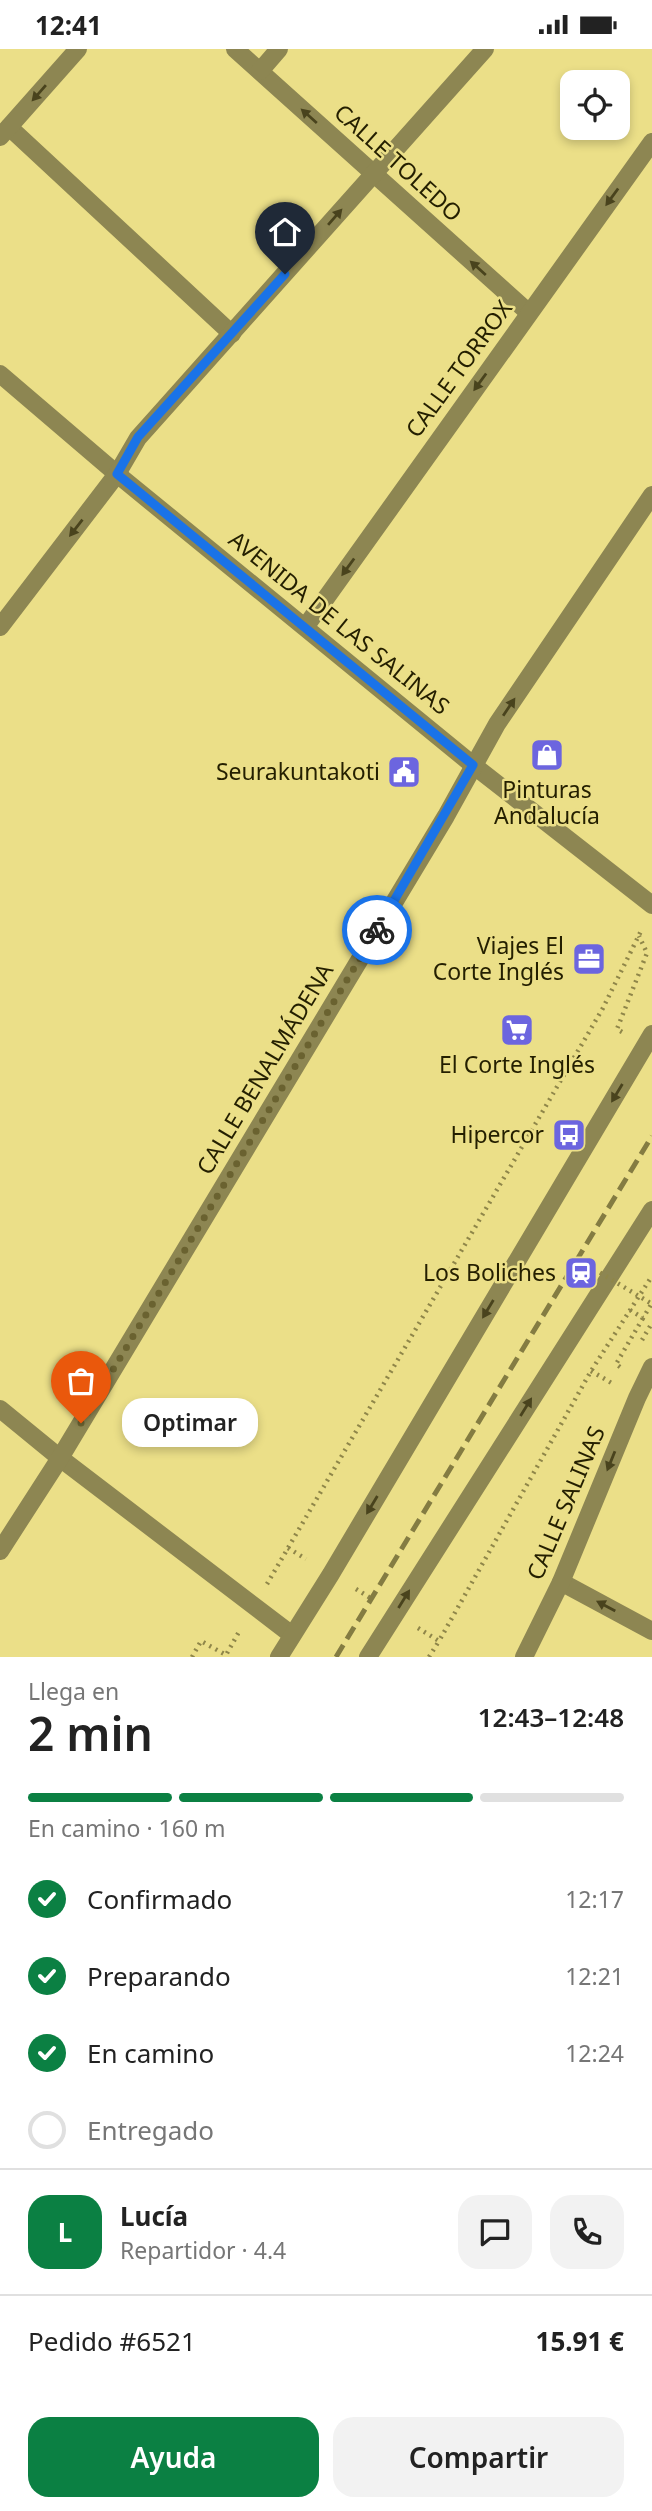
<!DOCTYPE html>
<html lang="es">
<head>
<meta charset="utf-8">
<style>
	body { margin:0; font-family:"Noto Sans",sans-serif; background:#f2f2f2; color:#222; height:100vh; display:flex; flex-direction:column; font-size:26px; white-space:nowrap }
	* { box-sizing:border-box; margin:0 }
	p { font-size:23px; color:#767676 }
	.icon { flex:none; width:38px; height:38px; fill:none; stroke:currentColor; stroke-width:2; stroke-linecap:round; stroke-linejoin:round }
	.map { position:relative; height:1608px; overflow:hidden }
	.details { display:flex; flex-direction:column; background:#fff; flex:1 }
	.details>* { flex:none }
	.buttons { position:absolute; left:560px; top:21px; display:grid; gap:14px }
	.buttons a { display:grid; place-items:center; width:70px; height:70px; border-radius:14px; background:#fff; box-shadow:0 4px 10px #0003; font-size:35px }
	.pin { position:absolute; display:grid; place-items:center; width:60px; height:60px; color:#fff; margin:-72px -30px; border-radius:50% 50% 50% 0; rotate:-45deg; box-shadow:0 0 7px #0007 }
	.pin .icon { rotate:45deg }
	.courier { position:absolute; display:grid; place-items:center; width:70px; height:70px; margin:-35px; border:5px solid #1a73e8; border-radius:50%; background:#fff; color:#222; box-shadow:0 2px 9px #0007 }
	.bubble { position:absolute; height:49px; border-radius:21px; background:#fff; box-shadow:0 4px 10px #0003; font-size:23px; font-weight:600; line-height:49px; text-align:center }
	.summary em { font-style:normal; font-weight:600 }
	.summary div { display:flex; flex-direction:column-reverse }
	.summary { display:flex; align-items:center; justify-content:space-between; height:119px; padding:0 28px }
	h1 { font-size:46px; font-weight:600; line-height:52px }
	.bar { display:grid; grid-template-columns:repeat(4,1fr); gap:10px 7px; align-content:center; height:84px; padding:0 28px }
	.bar i { height:9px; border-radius:5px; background:#e0e0e0 }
	.bar .selected { background:#0b8043 }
	.bar p { grid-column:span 4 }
	.line { display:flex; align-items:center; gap:18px; padding:0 28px; border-top:2px solid #e0e0e0 }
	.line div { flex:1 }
	.round { display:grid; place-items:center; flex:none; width:74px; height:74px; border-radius:21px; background:#f2f2f2 }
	ol { padding:0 28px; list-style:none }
	li { display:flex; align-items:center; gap:21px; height:77px }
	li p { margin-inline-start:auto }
	li .icon { padding:7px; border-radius:50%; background:#0b8043; color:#fff; stroke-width:4 }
	li:last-child { color:#767676 }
	li i { width:38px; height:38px; border:4px solid #e0e0e0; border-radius:50% }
	.button { display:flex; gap:14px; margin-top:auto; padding:14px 28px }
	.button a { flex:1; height:80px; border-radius:21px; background:#0b8043; color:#fff; font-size:28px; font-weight:600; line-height:80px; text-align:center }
	.button a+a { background:#f2f2f2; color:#222 }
	.status { display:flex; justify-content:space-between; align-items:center; height:49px; padding:0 35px; background:#fff; direction:ltr }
	.status svg { height:19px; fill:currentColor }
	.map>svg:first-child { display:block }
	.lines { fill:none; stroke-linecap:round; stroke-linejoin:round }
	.path { stroke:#8f8649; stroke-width:4.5; stroke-dasharray:2 5; stroke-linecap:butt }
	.minor { stroke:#8d8652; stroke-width:18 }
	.rail { stroke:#847c42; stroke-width:5; stroke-dasharray:14 7; stroke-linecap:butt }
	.path-bridge { stroke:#8f8649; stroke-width:4.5; stroke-dasharray:2 5; stroke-linecap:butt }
	.oneway { fill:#49431d }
	.done { stroke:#6a6230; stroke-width:7; stroke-dasharray:0 12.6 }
	.route { stroke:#1a73e8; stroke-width:9 }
	.labels { text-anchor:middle; stroke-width:5; stroke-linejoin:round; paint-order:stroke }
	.street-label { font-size:23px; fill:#241f00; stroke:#ebdf88 }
	.poi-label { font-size:23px; fill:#241f00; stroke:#ebdf88; text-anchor:end }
</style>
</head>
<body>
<div class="status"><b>12:41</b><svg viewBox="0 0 49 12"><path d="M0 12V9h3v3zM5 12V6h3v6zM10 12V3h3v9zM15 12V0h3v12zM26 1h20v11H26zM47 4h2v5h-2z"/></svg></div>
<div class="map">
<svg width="652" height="1608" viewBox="0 0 652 1608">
	<rect width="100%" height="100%" fill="#ebdf88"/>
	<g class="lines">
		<g class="path">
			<path d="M622 983 617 980 647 904 639 887"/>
			<path d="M630 1261 643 1269 652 1254"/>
			<path d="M642 1291 652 1274"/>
			<path d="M620 1318 616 1315 643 1269"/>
			<path d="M591 1322 615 1336"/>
			<path d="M288 1499 306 1510"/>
			<path d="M267 1535 603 959 642 880"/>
			<path d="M356 1540 372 1550"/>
			<path d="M418 1579 439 1592 591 1322 652 1227"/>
			<path d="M192 1608 201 1592 226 1606 240 1581"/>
			<path d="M429 1608 439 1592"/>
		</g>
		<g class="minor">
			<path d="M235 0 529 264"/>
			<path d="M260 22 279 0"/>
			<path d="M9 78 232 285"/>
			<path d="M0 88 78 0"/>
			<path d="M0 325 117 425 473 716 652 856"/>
			<path d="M306 577 652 93"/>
			<path d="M0 578 117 425 138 389 485 0"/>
			<path d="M0 1360 60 1409 292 1586"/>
			<path d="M0 1502 60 1409 446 767 497 675 652 446"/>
			<path d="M561 1533 652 1582"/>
			<path d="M279 1608 331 1525 652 985"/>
			<path d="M368 1608 652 1161"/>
			<path d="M524 1608 561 1533 637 1349 652 1318"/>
		</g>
		<path class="rail" d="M336 1608 652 1087"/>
		<path class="path-bridge" d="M594 1220 652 1255"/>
	</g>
	<defs><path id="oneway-solid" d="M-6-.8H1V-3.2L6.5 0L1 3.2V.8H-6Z" transform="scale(1.75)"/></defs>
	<g class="oneway">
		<use href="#oneway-solid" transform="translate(39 44) rotate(131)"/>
		<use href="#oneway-solid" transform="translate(309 67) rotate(-138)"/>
		<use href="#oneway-solid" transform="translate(612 148) rotate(126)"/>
		<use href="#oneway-solid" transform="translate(335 168) rotate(-49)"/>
		<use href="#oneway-solid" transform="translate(478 219) rotate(-138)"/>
		<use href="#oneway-solid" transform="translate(480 333) rotate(126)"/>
		<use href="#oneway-solid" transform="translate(76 479) rotate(128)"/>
		<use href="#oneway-solid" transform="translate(348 518) rotate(126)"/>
		<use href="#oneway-solid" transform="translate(509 658) rotate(-56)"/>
		<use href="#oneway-solid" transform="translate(617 1044) rotate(121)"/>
		<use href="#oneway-solid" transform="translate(488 1260) rotate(121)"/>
		<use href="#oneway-solid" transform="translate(526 1358) rotate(-58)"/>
		<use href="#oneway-solid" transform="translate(611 1412) rotate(112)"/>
		<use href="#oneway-solid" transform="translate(372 1456) rotate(121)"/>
		<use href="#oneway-solid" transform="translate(404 1550) rotate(-58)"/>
		<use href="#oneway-solid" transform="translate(606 1557) rotate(-152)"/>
	</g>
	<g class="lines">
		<path class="done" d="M81 1374 377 881"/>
		<path class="route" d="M285 225 138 388 117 425 473 716 377 881"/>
	</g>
	<defs>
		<symbol id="shop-square" viewBox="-11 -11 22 22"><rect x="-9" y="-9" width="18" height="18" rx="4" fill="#6c65df" stroke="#ebdf88"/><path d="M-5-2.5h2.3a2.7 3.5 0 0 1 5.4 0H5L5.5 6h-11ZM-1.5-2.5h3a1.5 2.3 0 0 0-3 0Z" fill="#fff"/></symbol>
		<symbol id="civic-square" viewBox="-11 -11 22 22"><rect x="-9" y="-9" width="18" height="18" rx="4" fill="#6c65df" stroke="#ebdf88"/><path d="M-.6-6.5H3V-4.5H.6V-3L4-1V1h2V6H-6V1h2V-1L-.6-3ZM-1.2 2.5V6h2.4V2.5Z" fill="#fff"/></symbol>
		<symbol id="office-square" viewBox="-11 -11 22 22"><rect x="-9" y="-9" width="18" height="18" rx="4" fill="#6c65df" stroke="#ebdf88"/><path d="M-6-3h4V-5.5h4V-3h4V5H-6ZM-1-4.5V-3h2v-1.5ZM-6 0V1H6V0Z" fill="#fff"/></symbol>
		<symbol id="supermarket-square" viewBox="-11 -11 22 22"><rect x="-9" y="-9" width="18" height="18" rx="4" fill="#6c65df" stroke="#ebdf88"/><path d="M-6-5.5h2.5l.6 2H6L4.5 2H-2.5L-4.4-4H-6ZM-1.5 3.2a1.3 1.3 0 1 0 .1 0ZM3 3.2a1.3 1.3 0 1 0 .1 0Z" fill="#fff"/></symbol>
		<symbol id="bus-square" viewBox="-11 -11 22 22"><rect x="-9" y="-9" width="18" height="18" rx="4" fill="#6c65df" stroke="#ebdf88"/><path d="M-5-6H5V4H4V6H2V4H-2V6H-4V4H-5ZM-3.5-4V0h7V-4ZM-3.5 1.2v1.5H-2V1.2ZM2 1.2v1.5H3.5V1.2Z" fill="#fff"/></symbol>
		<symbol id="station-square" viewBox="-11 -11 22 22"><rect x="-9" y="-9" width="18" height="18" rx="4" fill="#6c65df" stroke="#ebdf88"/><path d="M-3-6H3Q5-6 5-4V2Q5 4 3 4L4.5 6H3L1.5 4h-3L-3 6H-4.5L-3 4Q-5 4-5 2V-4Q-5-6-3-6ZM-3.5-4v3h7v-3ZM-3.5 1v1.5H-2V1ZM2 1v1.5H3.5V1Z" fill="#fff"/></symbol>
	</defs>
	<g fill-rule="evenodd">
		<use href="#shop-square" x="528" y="687" width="38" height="38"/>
		<use href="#civic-square" x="385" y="704" width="38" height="38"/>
		<use href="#office-square" x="570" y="891" width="38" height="38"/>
		<use href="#supermarket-square" x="498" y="962" width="38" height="38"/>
		<use href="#bus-square" x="550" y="1067" width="38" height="38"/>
		<use href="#station-square" x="562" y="1205" width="38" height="38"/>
	</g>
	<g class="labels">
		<g class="street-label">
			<text transform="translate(398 114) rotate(42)" y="8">CALLE TOLEDO</text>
			<text transform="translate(459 320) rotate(-54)" y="8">CALLE TORROX</text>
			<text transform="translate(339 574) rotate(39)" y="8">AVENIDA DE LAS SALINAS</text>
			<text transform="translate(265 1020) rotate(-59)" y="8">CALLE BENALMÁDENA</text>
			<text transform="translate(566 1454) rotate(-67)" y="8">CALLE SALINAS</text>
		</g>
		<g class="poi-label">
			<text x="380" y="731">Seurakuntakoti</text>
			<text x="547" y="749" text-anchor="middle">Pinturas<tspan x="547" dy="26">Andalucía</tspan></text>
			<text x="564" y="905">Viajes El<tspan x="564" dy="26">Corte Inglés</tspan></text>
			<text x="517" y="1024" text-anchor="middle">El Corte Inglés</text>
			<text x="544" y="1094">Hipercor</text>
			<text x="556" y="1232">Los Boliches</text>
		</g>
	</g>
</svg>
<div class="buttons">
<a><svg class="icon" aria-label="locate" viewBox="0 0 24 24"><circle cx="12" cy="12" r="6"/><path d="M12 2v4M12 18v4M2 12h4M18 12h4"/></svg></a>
</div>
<div class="pin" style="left:81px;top:1374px;background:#ea580c"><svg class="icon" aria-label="bag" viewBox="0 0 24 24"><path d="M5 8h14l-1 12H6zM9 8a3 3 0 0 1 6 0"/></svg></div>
<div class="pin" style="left:285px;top:225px;background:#1f2937"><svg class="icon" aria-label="home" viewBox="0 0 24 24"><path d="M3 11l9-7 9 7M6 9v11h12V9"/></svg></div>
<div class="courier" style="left:377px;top:881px"><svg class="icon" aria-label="bike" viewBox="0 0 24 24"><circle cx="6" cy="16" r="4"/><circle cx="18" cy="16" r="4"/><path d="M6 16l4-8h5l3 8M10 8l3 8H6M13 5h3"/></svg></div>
<div class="bubble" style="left:122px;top:1349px;width:136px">Optimar</div>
</div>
<section class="details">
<div class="summary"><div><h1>2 min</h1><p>Llega en</p></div><em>12:43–12:48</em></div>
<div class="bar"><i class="selected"></i><i class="selected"></i><i class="selected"></i><i></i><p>En camino · 160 m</p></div>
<ol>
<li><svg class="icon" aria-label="check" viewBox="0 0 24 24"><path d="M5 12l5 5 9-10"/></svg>Confirmado<p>12:17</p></li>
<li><svg class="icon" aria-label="check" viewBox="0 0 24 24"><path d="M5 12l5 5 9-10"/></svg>Preparando<p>12:21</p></li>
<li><svg class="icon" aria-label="check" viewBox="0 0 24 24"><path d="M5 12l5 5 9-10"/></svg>En camino<p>12:24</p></li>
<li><i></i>Entregado</li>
</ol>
<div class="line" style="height:126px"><b class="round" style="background:#0b8043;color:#fff">L</b><div><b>Lucía</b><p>Repartidor · 4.4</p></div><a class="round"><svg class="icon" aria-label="chat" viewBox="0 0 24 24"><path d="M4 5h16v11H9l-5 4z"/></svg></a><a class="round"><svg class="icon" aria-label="phone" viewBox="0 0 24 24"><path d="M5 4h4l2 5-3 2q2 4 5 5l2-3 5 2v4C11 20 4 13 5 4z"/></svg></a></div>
<div class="line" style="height:91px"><div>Pedido #6521</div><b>15.91 €</b></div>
<div class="button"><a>Ayuda</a><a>Compartir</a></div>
</section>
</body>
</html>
